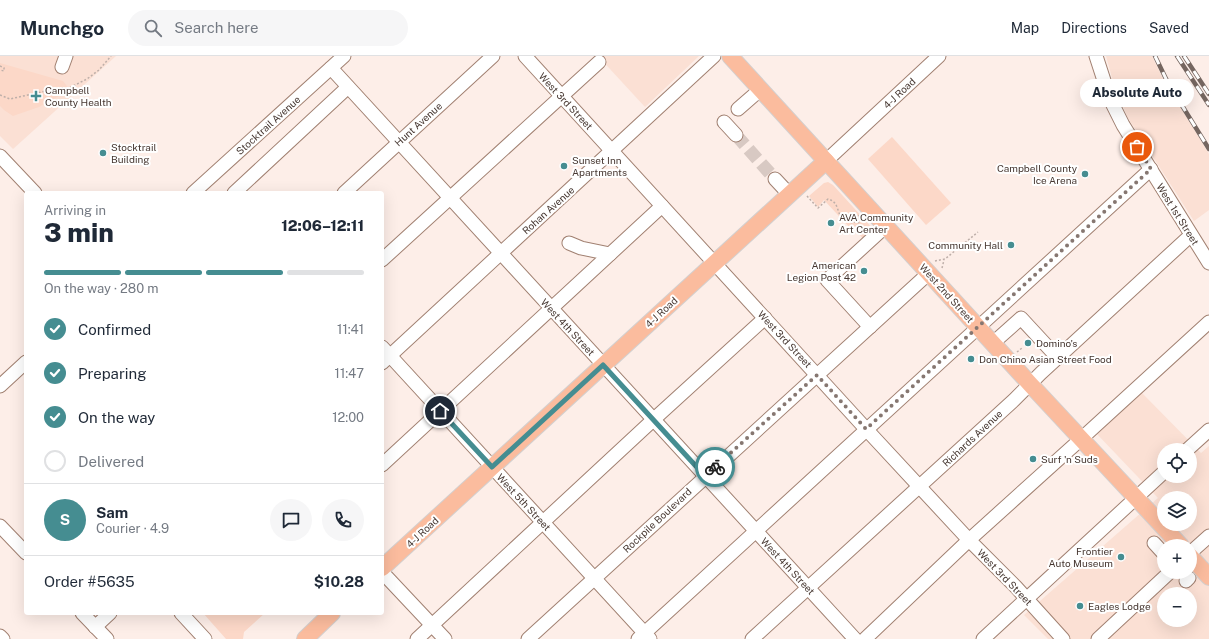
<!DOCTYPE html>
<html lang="en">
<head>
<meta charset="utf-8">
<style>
	body { margin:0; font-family:"Public Sans",sans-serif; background:#f6f6f7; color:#1f2937; height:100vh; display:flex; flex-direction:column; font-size:15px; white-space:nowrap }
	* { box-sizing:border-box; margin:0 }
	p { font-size:13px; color:#747a83 }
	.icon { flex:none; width:22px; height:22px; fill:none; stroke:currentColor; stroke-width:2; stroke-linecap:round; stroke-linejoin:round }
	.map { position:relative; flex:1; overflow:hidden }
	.panel { position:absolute; left:24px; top:135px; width:360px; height:424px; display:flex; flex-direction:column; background:#fff; border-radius:4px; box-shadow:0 4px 16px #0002 }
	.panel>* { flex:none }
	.controls { position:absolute; left:1157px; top:387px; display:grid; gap:8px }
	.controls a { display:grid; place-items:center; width:40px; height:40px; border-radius:50%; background:#fff; box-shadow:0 4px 16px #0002; font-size:20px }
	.pin { position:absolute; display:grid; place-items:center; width:34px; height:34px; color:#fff; margin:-17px; border:2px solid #fff; border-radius:50%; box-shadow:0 1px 4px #0007 }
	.courier { position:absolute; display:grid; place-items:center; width:40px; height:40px; margin:-20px; border:3px solid #458d91; border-radius:50%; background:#fff; color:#222; box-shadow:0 1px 5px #0007 }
	.bubble { position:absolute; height:28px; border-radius:14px; background:#fff; box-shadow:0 4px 16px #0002; font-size:13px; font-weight:800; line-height:28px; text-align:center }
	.head em { font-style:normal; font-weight:800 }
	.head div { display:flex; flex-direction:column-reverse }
	.head { display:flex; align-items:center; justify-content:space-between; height:68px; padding:0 20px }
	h1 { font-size:26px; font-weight:800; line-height:30px }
	.bar { display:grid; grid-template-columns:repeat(4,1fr); gap:6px 4px; align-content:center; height:48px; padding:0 20px }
	.bar i { height:5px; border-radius:3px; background:#e0e1e3 }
	.bar .active { background:#458d91 }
	.bar p { grid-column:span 4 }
	.line { display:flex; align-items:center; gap:10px; padding:0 20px; border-top:1px solid #e0e1e3 }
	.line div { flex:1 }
	.round { display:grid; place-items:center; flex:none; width:42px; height:42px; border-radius:21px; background:#f6f6f7 }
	ol { padding:0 20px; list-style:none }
	li { display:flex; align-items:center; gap:12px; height:44px }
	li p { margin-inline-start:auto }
	li .icon { padding:4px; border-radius:50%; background:#458d91; color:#fff; stroke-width:4 }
	li:last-child { color:#747a83 }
	li i { width:22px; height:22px; border:2px solid #e0e1e3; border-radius:50% }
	header { display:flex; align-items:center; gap:24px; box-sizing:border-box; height:56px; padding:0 20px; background:#fff; border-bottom:1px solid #e0e1e3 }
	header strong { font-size:19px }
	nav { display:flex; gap:22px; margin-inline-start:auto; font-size:14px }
	.search { width:280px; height:36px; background:#f6f6f7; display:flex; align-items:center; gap:10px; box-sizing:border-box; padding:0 14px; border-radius:22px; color:#747a83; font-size:15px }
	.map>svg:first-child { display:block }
	.built { fill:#fbe0d4; fill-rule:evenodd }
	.green { fill:#fcd8c8 }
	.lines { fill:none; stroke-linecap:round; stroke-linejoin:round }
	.minor-tunnel { stroke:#d8c9c3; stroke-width:13; stroke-dasharray:13 6; stroke-linecap:butt }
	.minor-casing { stroke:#a18071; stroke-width:15 }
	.major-casing { stroke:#d3cfce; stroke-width:18 }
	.path { stroke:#beafa9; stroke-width:1.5; stroke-dasharray:2 2; stroke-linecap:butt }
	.minor { stroke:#fff; stroke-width:13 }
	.major { stroke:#fbbc9e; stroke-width:16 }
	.rail-casing { stroke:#756660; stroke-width:4.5 }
	.rail { stroke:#fff; stroke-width:3; stroke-dasharray:9; stroke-linecap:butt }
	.done { stroke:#867771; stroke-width:4; stroke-dasharray:0 7.2 }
	.route { stroke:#458d91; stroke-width:5 }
	.poi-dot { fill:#458d91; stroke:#fff; stroke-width:1.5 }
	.labels { text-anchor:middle; stroke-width:4; stroke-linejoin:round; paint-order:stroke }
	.poi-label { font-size:10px; fill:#463731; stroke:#fff; text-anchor:start }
	.street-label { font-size:10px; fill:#463731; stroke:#fff }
</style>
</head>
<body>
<header>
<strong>Munchgo</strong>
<div class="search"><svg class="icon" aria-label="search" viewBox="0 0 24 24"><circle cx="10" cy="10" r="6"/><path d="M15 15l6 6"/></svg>Search here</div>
<nav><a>Map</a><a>Directions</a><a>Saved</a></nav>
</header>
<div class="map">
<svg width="1209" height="583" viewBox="0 0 1209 583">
	<rect width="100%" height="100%" fill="#fdeee8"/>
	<g class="built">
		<path d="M0 0H116L13 93 0 80Z"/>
		<path d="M598 0H699L645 51Z"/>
		<path d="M1106 0H1152L1163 23 1209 98V154L1194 165 1128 62 1114 29Z"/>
		<path d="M1142 337 1201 397 1209 390V583H1048L1024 559 1158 442 1096 377ZM1164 394H1190V420H1164ZM1164 442H1190V468H1164ZM1164 490H1190V516H1164ZM1164 538H1190V564H1164Z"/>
	</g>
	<g class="green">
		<path d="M0 7 63 25 70 34 39 51 13 60 4 54 0 50Z"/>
		<path d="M892 81 951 147 926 169 868 103Z"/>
		<path d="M828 126 833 129 874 174 865 185 852 170 850 172 824 144 818 151 809 140 824 127Z"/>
		<path d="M203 557H265L244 576 243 583H226Z"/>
	</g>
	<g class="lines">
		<path class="minor-tunnel" d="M736 79 775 123"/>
		<defs>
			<g id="minor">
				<path d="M525 0 866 373 969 484 1016 531 1063 583"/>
				<path d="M1096 0 1110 43 1123 69 1209 207"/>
				<path d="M62 11 66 0"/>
				<path d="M331 12 855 583"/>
				<path d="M738 53 761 33"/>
				<path d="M724 66 736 79"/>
				<path d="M0 100 35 137"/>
				<path d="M826 105 939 0"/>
				<path d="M775 123 790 139"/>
				<path d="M193 137 344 0"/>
				<path d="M234 137 348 31"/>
				<path d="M344 137 493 0"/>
				<path d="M569 187 581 192 610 198"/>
				<path d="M382 204 599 6"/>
				<path d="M870 271 827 224 886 170"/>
				<path d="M993 287 1021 262 1058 302"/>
				<path d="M382 291 650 583"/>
				<path d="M382 307 714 0"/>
				<path d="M0 330 26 306"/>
				<path d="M1187 394 1209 374"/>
				<path d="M382 409 662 150"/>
				<path d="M0 470 26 497"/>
				<path d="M1154 487 1164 498"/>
				<path d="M1190 497 1209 480"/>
				<path d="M382 516 445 583"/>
				<path d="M1186 525 1189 522"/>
				<path d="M82 557 107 583"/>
				<path d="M181 557 205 583"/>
				<path d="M95 571 110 557"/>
				<path d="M0 580 3 583"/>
				<path d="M417 583 653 364 765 262"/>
				<path d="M528 583 929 217"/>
				<path d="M638 583 1151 113"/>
				<path d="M752 583 1014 344 1041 317 1191 179"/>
				<path d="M865 583 969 484 1081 383 1209 266"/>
				<path d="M983 583 1164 416"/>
				<path d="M1098 583 1170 516"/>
			</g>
			<g id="major">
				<path d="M730 0 1030 328 1181 490"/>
				<path d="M1190 500 1209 521"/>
				<path d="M382 512 826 105"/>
				<path d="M305 583 332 557"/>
			</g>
		</defs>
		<use href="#minor" class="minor-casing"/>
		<use href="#major" class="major-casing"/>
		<g class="path">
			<path d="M0 10 4 12V15L0 14"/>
			<path d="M0 39 10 43 59 32H69L87 23 99 14 111 0"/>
			<path d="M807 140 818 152 828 143C840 146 836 158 844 164 846 166 851 166 854 167L855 166"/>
			<circle cx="858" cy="163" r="3.5"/>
			<path d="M935 205 945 203 978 176"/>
			<path d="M942 212 944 204"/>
			<path d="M1017 296 1022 292"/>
		</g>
		<use href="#minor" class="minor"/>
		<use href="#major" class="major"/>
		<defs>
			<g id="rail">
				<path d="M1155 0 1168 27 1209 93"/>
				<path d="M1177 0 1209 49"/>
				<path d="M1184 0 1209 38"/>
			</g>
		</defs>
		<use href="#rail" class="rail-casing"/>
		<use href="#rail" class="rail"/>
	</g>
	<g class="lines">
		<path class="done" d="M715 411 817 319 866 373 1151 113 1137 91"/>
		<path class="route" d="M440 355 492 411 603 309 705 420 715 411"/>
	</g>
	<g class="poi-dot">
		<path d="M34 34h4v4h4v4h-4v4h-4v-4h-4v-4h4z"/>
		<circle cx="103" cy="97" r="4"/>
		<circle cx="564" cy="110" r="4"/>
		<circle cx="1085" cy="118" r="4"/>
		<circle cx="831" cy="167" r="4"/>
		<circle cx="1011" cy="189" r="4"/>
		<circle cx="864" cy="215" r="4"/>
		<circle cx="1028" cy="287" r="4"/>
		<circle cx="971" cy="303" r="4"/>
		<circle cx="1033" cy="403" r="4"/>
		<circle cx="1121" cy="501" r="4"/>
		<circle cx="1080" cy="550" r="4"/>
	</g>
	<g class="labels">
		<g class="poi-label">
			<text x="45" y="38">Campbell<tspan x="45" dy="12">County Health</tspan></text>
			<text x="111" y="95">Stocktrail<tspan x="111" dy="12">Building</tspan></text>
			<text x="572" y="108">Sunset Inn<tspan x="572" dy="12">Apartments</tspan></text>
			<text x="1077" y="116" text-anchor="end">Campbell County<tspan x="1077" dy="12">Ice Arena</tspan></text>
			<text x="839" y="165">AVA Community<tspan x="839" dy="12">Art Center</tspan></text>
			<text x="1003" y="193" text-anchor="end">Community Hall</text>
			<text x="856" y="213" text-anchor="end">American<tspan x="856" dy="12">Legion Post 42</tspan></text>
			<text x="1036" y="291">Domino's</text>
			<text x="979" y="307">Don Chino Asian Street Food</text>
			<text x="1041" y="407">Surf 'n Suds</text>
			<text x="1113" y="499" text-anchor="end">Frontier<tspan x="1113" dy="12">Auto Museum</tspan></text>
			<text x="1088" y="554">Eagles Lodge</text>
		</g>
		<g class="street-label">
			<text transform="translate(899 37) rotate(-43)" y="4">4-J Road</text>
			<text transform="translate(566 45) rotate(47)" y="4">West 3rd Street</text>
			<text transform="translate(418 68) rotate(-42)" y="4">Hunt Avenue</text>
			<text transform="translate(268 69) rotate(-42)" y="4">Stocktrail Avenue</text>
			<text transform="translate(548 154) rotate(-42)" y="4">Rohan Avenue</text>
			<text transform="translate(1178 158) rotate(58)" y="4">West 1st Street</text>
			<text transform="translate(947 237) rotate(48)" y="4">West 2nd Street</text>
			<text transform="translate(661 256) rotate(-43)" y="4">4-J Road</text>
			<text transform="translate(568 271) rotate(47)" y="4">West 4th Street</text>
			<text transform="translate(785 283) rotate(47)" y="4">West 3rd Street</text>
			<text transform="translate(972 382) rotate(-43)" y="4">Richards Avenue</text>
			<text transform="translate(524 446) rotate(47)" y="4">West 5th Street</text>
			<text transform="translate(657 464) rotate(-43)" y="4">Rockpile Boulevard</text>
			<text transform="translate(422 476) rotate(-43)" y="4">4-J Road</text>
			<text transform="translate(788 510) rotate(47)" y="4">West 4th Street</text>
			<text transform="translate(1005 521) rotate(46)" y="4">West 3rd Street</text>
		</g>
	</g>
</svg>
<div class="controls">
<a><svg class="icon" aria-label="locate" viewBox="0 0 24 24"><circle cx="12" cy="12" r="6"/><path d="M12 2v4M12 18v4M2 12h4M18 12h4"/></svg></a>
<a><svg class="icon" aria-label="layers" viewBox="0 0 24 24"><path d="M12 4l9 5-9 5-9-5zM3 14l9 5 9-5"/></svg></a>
<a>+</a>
<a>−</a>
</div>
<div class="pin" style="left:1137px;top:91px;background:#ea580c"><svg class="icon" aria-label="bag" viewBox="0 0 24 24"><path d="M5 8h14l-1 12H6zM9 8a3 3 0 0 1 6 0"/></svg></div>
<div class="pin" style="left:440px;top:355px;background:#1f2937"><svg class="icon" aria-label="home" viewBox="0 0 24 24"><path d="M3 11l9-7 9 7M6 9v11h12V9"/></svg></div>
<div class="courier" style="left:715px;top:411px"><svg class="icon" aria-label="bike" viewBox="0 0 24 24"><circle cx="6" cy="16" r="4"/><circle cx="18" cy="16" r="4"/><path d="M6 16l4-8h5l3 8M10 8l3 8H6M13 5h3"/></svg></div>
<div class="bubble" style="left:1080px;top:23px;width:114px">Absolute Auto</div>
<section class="panel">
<div class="head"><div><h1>3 min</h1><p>Arriving in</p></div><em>12:06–12:11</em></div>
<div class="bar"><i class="active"></i><i class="active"></i><i class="active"></i><i></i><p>On the way · 280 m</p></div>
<ol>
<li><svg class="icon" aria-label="check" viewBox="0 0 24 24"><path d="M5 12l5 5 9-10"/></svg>Confirmed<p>11:41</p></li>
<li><svg class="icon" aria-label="check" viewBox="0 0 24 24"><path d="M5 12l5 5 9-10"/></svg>Preparing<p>11:47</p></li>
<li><svg class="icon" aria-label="check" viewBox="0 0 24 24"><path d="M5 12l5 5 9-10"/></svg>On the way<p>12:00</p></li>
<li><i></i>Delivered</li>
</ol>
<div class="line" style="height:72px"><b class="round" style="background:#458d91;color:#fff">S</b><div><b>Sam</b><p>Courier · 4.9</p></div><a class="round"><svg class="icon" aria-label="chat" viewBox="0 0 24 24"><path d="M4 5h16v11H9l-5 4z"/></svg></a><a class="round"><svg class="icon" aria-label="phone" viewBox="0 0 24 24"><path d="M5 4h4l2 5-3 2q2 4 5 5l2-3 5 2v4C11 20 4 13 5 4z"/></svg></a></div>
<div class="line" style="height:52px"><div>Order #5635</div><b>$10.28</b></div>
</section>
</div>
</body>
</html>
